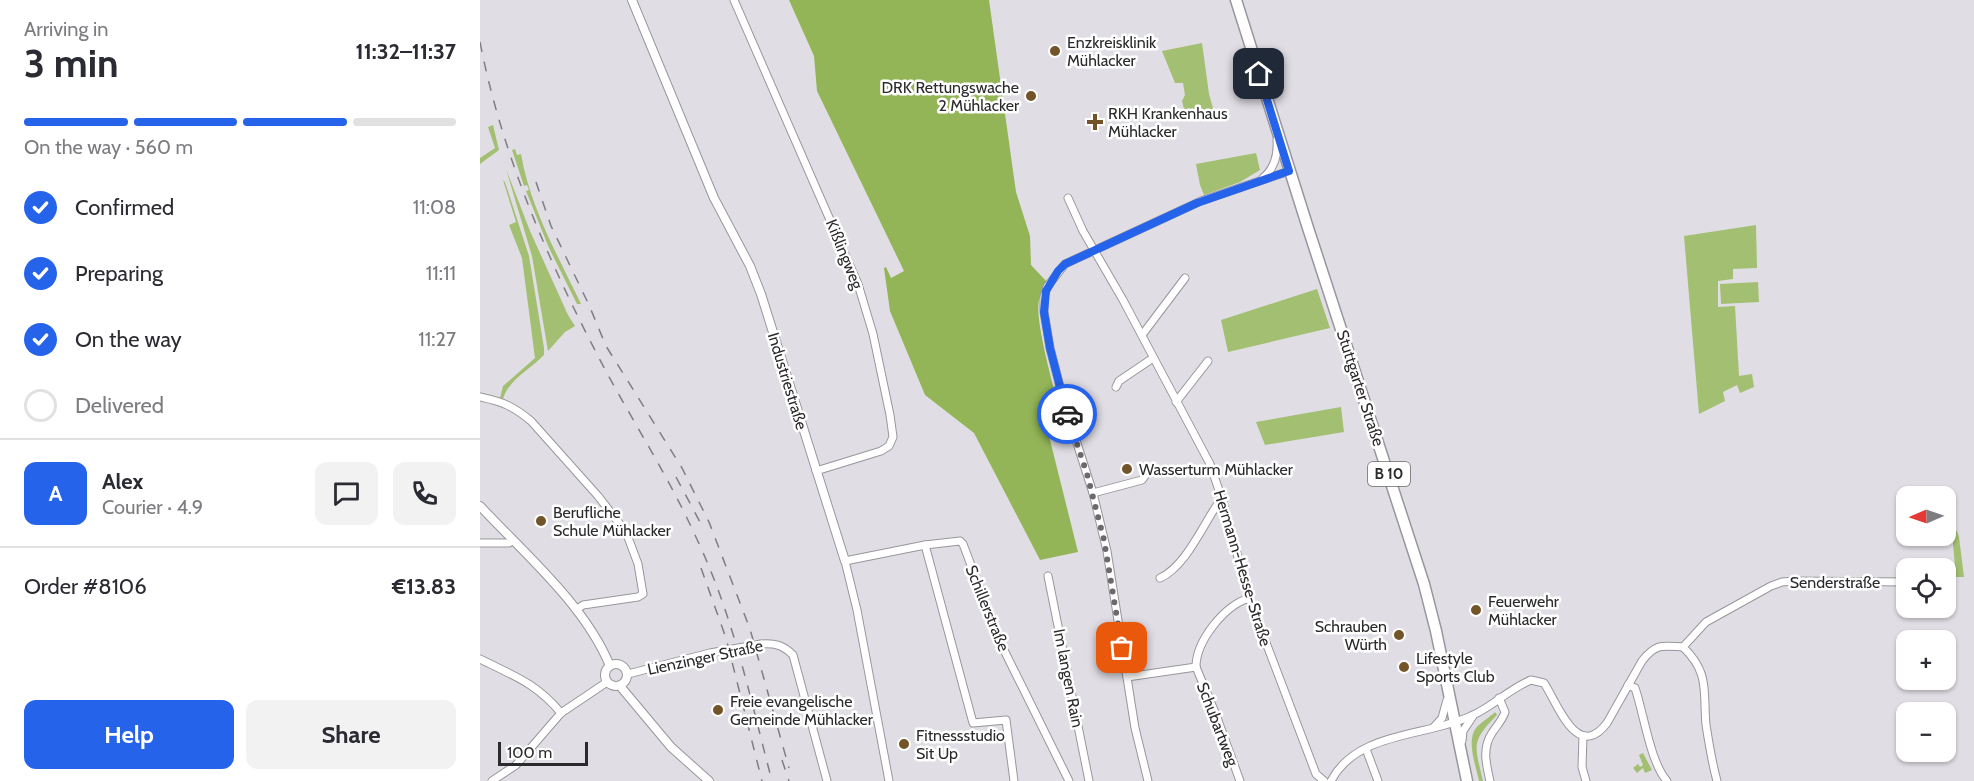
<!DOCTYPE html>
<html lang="en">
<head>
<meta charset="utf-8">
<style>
	body { margin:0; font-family:Cabin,sans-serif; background:#f2f2f3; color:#2b2b33; height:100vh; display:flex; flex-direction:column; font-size:22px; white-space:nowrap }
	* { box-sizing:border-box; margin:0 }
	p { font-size:20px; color:#7c7c81 }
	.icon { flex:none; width:33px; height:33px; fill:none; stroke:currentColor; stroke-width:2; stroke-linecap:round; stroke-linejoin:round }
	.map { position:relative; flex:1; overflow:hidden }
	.details { display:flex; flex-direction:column; background:#fff; width:480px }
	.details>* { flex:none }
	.needle { width:39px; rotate:268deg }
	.buttons { position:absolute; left:1416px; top:486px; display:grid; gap:12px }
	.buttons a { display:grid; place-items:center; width:60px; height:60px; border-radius:12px; background:#fff; box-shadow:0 2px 4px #0004; font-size:30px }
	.scale { position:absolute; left:18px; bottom:15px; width:90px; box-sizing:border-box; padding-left:6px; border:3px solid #2b2b2d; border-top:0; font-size:16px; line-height:21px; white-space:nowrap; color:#2b2b2d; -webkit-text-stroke:4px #fff; paint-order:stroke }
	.pin { position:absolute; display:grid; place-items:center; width:51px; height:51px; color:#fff; margin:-26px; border-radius:12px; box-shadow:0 3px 9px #0006 }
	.courier { position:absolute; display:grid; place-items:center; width:60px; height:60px; margin:-30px; border:4px solid #2563eb; border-radius:50%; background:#fff; color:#222; box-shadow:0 2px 8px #0007 }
	.headline em { font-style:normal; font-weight:700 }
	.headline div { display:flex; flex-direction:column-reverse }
	.headline { display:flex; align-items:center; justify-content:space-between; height:102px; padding:0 24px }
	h1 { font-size:39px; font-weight:700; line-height:45px }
	.bar { display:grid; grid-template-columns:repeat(4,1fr); gap:9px 6px; align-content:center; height:72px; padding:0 24px }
	.bar i { height:8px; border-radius:4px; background:#e1e1e2 }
	.bar .active { background:#2563eb }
	.bar p { grid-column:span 4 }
	.line { display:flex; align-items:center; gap:15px; padding:0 24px; border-top:2px solid #e1e1e2 }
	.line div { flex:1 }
	.round { display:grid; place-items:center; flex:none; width:63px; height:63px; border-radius:12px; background:#f2f2f3 }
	ol { padding:0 24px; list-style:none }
	li { display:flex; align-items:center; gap:18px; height:66px }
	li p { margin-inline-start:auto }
	li .icon { padding:6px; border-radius:50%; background:#2563eb; color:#fff; stroke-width:4 }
	li:last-child { color:#7c7c81 }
	li i { width:33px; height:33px; border:3px solid #e1e1e2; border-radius:50% }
	.action { display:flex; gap:12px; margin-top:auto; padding:12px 24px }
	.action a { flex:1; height:69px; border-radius:12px; background:#2563eb; color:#fff; font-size:24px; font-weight:700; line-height:69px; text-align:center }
	.action a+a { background:#f2f2f3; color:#2b2b33 }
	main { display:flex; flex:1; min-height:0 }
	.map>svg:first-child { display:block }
	.green { fill:#a2bf72 }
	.forest { fill:#93b557 }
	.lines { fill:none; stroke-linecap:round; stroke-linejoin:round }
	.minor-casing { stroke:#98969c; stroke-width:9 }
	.tertiary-casing { stroke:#98969c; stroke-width:10 }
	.primary-casing { stroke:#98969c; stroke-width:13 }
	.minor { stroke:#fff; stroke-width:7 }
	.tertiary { stroke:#fff; stroke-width:8 }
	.primary { stroke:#fff; stroke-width:10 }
	.rail { stroke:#7f7e82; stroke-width:1.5; stroke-dasharray:10 10; stroke-linecap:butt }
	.minor-bridge-casing { stroke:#98969c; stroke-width:9; stroke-linecap:butt }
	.minor-bridge { stroke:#fff; stroke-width:7 }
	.done { stroke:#6a6a6d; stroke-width:6; stroke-dasharray:0 10.8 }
	.route { stroke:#2563eb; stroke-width:8 }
	.poi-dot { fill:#725428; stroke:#fff; stroke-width:2 }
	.labels { text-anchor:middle; stroke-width:5; stroke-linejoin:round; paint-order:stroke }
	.shield { fill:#fff; stroke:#6b6b6c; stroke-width:1.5 }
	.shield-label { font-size:15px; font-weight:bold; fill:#2b2b2d }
	.poi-label { font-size:16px; fill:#2b2b2d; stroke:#fff; text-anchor:start }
	.street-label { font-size:16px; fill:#2b2b2d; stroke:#fff }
</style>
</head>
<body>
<main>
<section class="details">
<div class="headline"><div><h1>3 min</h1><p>Arriving in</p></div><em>11:32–11:37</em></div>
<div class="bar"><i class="active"></i><i class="active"></i><i class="active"></i><i></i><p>On the way · 560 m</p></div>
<ol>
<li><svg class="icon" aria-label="check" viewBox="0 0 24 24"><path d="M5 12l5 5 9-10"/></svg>Confirmed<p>11:08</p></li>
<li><svg class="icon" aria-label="check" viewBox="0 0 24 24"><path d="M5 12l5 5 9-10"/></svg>Preparing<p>11:11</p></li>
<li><svg class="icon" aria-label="check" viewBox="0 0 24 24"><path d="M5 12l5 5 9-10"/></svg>On the way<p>11:27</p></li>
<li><i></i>Delivered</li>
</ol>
<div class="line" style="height:108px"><b class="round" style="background:#2563eb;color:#fff">A</b><div><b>Alex</b><p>Courier · 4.9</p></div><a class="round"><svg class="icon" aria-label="chat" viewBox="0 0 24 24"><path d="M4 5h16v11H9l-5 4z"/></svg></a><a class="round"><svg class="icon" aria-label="phone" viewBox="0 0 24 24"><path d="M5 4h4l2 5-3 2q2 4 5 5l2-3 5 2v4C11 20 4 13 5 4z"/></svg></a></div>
<div class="line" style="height:78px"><div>Order #8106</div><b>€13.83</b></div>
<div class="action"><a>Help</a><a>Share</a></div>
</section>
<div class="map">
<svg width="1494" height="781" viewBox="0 0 1494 781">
	<rect width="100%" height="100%" fill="#e0dee4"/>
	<g class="green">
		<path d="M722 43 729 94 734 112 706 117 702 101 705 95 703 83H695L682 51Z"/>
		<path d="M13 125 19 150 0 164V158L15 148 8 127Z"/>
		<path d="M35 149 37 155 41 154C50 207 78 256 101 304H97L69 248 46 191 49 190 47 185 44 186 32 150Z"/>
		<path d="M776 153 780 170 760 182 724 195 720 185 716 164Z"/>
		<path d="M26 169 50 231 88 315 95 326 85 332 68 351 52 256Z"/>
		<path d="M23 180 25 182 49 256 64 348V355C51 369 28 380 23 399L20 398 23 386 55 358 42 258 29 225 36 222Z"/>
		<path d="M1276 225 1277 268 1253 269V279L1238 281V307L1255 306 1259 376 1272 374 1274 387 1260 393 1257 385 1243 392 1245 401 1219 414 1204 236Z"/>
		<path d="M1278 282 1279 302 1241 304 1240 284Z"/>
		<path d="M837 289 850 328 748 352 741 320Z"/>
		<path d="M861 407 864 432 785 445 776 422Z"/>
		<path d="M1477 531 1479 537 1484 577H1476L1472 533Z"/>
		<path d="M1015 712 1017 715C990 742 995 746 1003 781H999C996 766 986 741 996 728 1001 722 1010 717 1015 712Z"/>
		<path d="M1163 753 1172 770 1165 773 1163 768 1157 773 1153 768 1158 764 1160 767 1163 765 1159 755Z"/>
	</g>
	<path class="forest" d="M309 0H509L536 192 550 236 551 265 567 282C564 288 561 294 559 300 554 321 576 395 582 420L566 424 598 552 560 560 494 433 445 395 410 311 404 268 406 267 411 278 424 271 337 91 334 56Z"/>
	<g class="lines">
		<defs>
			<g id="minor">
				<path d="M254 0 378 284 393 334 410 415 413 437 409 446 401 451 336 471"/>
				<path d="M783 178C795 168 798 154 797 140"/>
				<path d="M588 198 603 231 643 300 730 464 743 502 769 598 836 774 844 781"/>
				<path d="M662 335 705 278"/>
				<path d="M636 387 639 381 673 358"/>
				<path d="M0 397C23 402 33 406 51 421L118 496 146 532 158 564 163 594 158 597 103 605 96 610"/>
				<path d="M696 402 728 361"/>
				<path d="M613 493 662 480 667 473"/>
				<path d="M0 543H29L32 540"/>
				<path d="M445 545 493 723 526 720 534 781"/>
				<path d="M568 576 609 781"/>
				<path d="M680 578C705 567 722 527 737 505L743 502"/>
				<path d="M1466 581H1471"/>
				<path d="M281 644C295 643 303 645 313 655L347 781"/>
				<path d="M1203 647C1230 673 1223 691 1226 725 1229 744 1232 763 1237 781"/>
				<path d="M0 659C34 676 56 683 81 713"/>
				<path d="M716 667 736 715 760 781"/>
				<path d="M148 674 230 653"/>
				<path d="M647 677 716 667C716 641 744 606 769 598"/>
				<path d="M1148 685 1155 688C1164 714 1170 762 1187 781"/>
				<path d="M954 727 962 718 967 700"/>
				<path d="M1103 736 1102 767 1106 781"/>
				<path d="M982 741 983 731 993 716"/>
				<path d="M886 749 898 781"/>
				<path d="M12 781 36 765 81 713 127 682"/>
				<path d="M409 781 377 610 365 561 445 545 480 541 483 544 520 642 589 781"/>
				<path d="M668 781 655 728 627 551 613 493 585 406 570 348 564 312V297L567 287 585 264 721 201 809 171"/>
				<path d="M851 781C877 731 946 737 991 716 1012 707 1029 689 1051 680L1064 683C1078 704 1097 762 1127 723L1162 661C1176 643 1182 646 1203 647L1226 622 1291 586 1302 582 1314 581 1426 582"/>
				<path d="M1010 781C1006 764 1002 748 1012 733 1017 725 1022 721 1025 712L1019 698"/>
			</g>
			<g id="tertiary">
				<path d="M152 0 234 198 270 266 281 294 365 561"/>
				<path d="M0 506C44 553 105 605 130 666"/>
				<circle cx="136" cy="675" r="11"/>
				<path d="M140 686 191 747 229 781"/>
			</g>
			<path id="primary" d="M756 0 828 228 944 584 956 631 987 781"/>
		</defs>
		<use href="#minor" class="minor-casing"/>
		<use href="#tertiary" class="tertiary-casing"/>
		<use href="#primary" class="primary-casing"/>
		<use href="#minor" class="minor"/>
		<use href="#tertiary" class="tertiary"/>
		<use href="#primary" class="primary"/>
		<g class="rail">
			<path d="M0 42C23 160 72 270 128 375 157 428 190 480 215 535 254 617 269 694 292 781"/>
			<path d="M56 182 71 226 109 305 126 346 202 468 229 522 270 629 309 768"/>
			<path d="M196 477 220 522"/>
			<path d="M221 568 246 638 282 781"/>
			<path d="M302 760 309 781"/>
		</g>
		<defs>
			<path id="minor-bridge" d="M230 653 281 644"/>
		</defs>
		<use href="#minor-bridge" class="minor-bridge-casing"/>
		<use href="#minor-bridge" class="minor-bridge"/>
	</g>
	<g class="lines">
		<path class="done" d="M587 414 607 474 624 540 642 648"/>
		<path class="route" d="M587 414 570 348 564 312 566 291 578 271 585 264 717 203 809 171 779 74"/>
	</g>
	<g class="poi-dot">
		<circle cx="575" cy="51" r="6"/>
		<circle cx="551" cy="96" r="6"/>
		<path d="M612 113h6v6h6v6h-6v6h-6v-6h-6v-6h6z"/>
		<circle cx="647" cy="469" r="6"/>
		<circle cx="61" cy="521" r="6"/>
		<circle cx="996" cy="610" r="6"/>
		<circle cx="919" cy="635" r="6"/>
		<circle cx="924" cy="667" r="6"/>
		<circle cx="238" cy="710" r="6"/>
		<circle cx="424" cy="744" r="6"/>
	</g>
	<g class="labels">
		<rect class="shield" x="888" y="462" width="42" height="24" rx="4.5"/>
		<g class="shield-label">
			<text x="909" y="479">B 10</text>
		</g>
		<g class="poi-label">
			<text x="587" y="48">Enzkreisklinik<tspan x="587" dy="18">Mühlacker</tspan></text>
			<text x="539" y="93" text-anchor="end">DRK Rettungswache<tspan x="539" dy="18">2 Mühlacker</tspan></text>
			<text x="628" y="119">RKH Krankenhaus<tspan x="628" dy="18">Mühlacker</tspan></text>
			<text x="659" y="475">Wasserturm Mühlacker</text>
			<text x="73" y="518">Berufliche<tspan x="73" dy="18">Schule Mühlacker</tspan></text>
			<text x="1008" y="607">Feuerwehr<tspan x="1008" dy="18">Mühlacker</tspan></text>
			<text x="907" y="632" text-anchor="end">Schrauben<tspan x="907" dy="18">Würth</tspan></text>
			<text x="936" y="664">Lifestyle<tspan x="936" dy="18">Sports Club</tspan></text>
			<text x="250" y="707">Freie evangelische<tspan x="250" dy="18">Gemeinde Mühlacker</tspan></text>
			<text x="436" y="741">Fitnessstudio<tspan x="436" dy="18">Sit Up</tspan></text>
		</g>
		<g class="street-label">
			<text transform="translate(365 254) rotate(68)" y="6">Kißlingweg</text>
			<text transform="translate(308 381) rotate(73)" y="6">Industriestraße</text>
			<text transform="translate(881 388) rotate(72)" y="6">Stuttgarter Straße</text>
			<text transform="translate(763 568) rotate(73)" y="6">Hermann-Hesse-Straße</text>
			<text x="1355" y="588">Senderstraße</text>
			<text transform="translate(508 608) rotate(68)" y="6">Schillerstraße</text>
			<text transform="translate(225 657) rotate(-12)" y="6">Lienzinger Straße</text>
			<text transform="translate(589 678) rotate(79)" y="6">Im langen Rain</text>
			<text transform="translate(738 724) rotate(69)" y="6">Schubartweg</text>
		</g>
	</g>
</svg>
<div class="buttons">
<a><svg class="needle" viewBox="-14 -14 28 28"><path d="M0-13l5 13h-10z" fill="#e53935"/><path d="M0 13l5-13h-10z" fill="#7c7c81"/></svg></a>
<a><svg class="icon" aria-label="locate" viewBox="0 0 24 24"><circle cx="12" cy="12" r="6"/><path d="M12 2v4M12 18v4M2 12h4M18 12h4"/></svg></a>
<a>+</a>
<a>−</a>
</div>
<div class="scale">100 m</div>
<div class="pin" style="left:642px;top:648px;background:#ea580c"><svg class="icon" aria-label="bag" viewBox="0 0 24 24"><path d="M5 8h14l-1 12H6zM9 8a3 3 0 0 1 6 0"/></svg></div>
<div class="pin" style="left:779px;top:74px;background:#1f2937"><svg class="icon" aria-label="home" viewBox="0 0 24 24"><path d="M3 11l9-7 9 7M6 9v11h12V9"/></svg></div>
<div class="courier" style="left:587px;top:414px"><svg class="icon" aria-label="car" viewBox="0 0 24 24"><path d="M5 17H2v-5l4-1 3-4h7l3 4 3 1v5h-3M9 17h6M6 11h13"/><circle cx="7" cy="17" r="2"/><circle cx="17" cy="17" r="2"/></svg></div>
</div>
</main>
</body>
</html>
